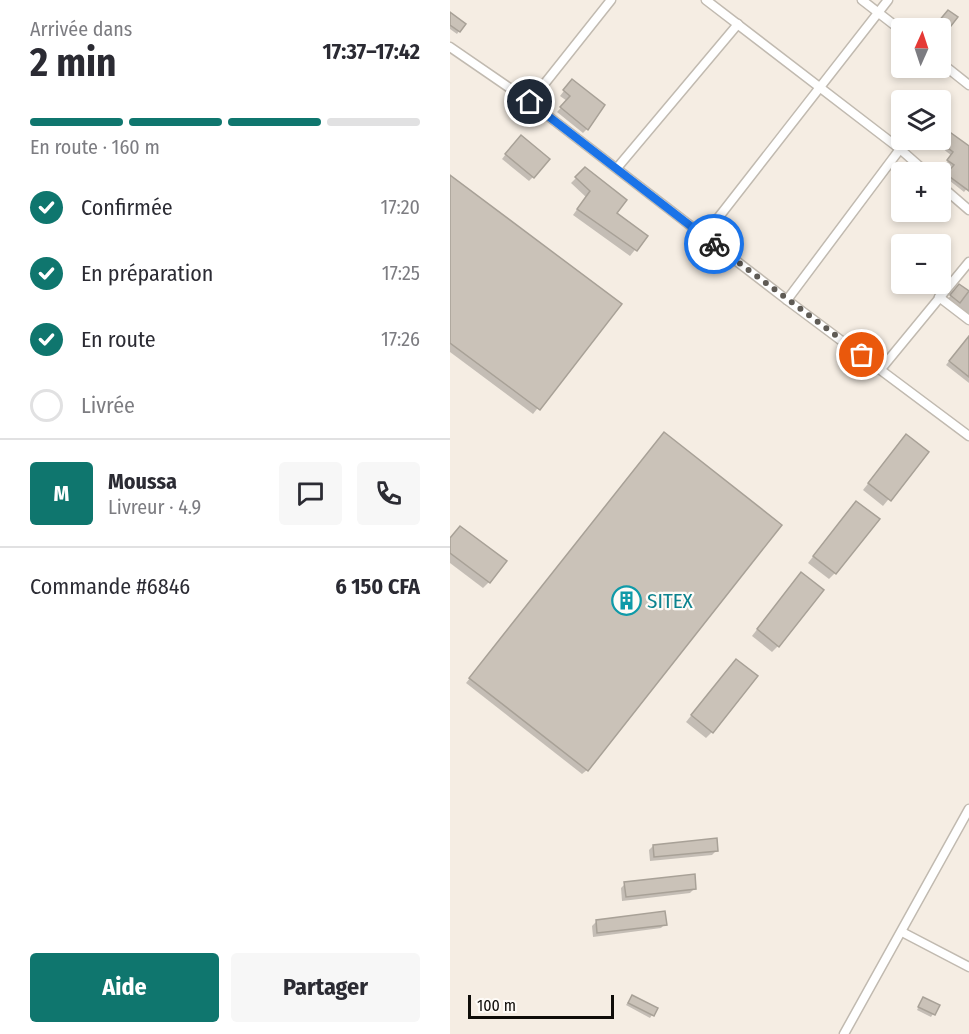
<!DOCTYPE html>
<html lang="fr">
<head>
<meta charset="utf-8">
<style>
	body { margin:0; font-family:"Fira Sans Condensed",sans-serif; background:#f7f7f7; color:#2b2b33; height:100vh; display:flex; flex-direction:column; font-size:22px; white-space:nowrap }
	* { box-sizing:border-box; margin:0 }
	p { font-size:20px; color:#7c7c81 }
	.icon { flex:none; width:33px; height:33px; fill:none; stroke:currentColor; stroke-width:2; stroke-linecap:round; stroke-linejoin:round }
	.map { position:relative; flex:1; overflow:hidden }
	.side { display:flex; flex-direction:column; background:#fff; width:450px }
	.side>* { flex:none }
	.needle { width:39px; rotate:3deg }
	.fabs { position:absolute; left:441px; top:18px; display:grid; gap:12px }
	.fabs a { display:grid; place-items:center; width:60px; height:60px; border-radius:6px; background:#fff; box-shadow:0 3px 9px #0003; font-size:30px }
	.scale { position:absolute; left:18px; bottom:15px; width:146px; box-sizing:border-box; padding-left:6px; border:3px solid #0e0c08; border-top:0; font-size:16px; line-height:21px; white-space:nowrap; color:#0e0c08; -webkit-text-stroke:4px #fefbf7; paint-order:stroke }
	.pin { position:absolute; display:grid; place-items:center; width:51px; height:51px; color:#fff; margin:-26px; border:3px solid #fff; border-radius:50%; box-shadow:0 2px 6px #0007 }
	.courier { position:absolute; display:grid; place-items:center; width:60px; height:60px; margin:-30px; border:4px solid #1a73e8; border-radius:50%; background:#fff; color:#222; box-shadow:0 2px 8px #0007 }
	.head em { font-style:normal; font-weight:700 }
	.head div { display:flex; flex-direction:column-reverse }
	.head { display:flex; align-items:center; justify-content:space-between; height:102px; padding:0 30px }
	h1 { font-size:39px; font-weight:700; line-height:45px }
	.bar { display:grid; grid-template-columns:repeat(4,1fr); gap:9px 6px; align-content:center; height:72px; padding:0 30px }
	.bar i { height:8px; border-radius:4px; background:#e1e1e2 }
	.bar .on { background:#0f766e }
	.bar p { grid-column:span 4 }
	.line { display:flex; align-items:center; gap:15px; padding:0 30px; border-top:2px solid #e1e1e2 }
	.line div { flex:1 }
	.round { display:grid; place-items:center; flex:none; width:63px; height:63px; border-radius:6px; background:#f7f7f7 }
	ol { padding:0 30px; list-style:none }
	li { display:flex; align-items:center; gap:18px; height:66px }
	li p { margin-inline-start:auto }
	li .icon { padding:6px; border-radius:50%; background:#0f766e; color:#fff; stroke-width:4 }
	li:last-child { color:#7c7c81 }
	li i { width:33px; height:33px; border:3px solid #e1e1e2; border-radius:50% }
	.cta { display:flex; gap:12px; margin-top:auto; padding:12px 30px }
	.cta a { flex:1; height:69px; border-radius:6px; background:#0f766e; color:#fff; font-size:24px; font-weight:700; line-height:69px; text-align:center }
	.cta a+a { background:#f7f7f7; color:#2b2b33 }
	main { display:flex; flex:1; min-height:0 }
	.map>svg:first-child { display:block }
	.shadow { fill:#0003 }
	.building { fill:#cac2b8; stroke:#a8a197; stroke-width:1.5 }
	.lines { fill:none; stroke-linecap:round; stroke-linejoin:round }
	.minor-casing { stroke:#c1bab0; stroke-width:11 }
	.minor { stroke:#fff; stroke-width:8 }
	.done { stroke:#5f5b55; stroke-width:6; stroke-dasharray:0 10.8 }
	.route { stroke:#1a73e8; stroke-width:8 }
	.labels { text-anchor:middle; stroke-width:4.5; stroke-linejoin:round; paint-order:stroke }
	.culture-label { font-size:21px; fill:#0d838f; stroke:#fefbf7; text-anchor:start }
</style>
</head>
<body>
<main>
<section class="side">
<div class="head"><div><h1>2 min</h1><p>Arrivée dans</p></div><em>17:37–17:42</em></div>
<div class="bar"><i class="on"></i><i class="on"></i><i class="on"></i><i></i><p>En route · 160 m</p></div>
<ol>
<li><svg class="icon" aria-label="check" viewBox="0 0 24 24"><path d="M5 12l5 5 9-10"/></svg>Confirmée<p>17:20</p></li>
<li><svg class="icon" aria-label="check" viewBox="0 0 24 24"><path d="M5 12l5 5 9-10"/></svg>En préparation<p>17:25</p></li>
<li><svg class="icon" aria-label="check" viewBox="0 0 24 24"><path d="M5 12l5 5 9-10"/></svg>En route<p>17:26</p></li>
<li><i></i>Livrée</li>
</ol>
<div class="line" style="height:108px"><b class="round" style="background:#0f766e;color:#fff">M</b><div><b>Moussa</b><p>Livreur · 4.9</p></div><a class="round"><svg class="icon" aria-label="chat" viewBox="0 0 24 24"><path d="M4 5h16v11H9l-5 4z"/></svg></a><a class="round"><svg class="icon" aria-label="phone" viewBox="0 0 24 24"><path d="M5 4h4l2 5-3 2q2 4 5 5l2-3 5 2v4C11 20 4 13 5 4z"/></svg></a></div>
<div class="line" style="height:78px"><div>Commande #6846</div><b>6 150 CFA</b></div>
<div class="cta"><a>Aide</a><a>Partager</a></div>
</section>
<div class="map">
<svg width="519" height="1034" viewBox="0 0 519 1034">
	<rect width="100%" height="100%" fill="#f5ede3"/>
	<g class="shadow">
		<path d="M0 14 9 31 7 34 0 29Z"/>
		<path d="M120 83 137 129 133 133 107 112 117 101 110 96Z"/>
		<path d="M482 140H490L519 148V186L514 192 495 177 503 168 496 163 502 156Z"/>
		<path d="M66 141 83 177 79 181 52 159Z"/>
		<path d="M135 169 165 214 196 236 180 256 123 215 136 197 121 183Z"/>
		<path d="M0 177 170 304 83 414 0 352Z"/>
		<path d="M509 286 519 292V314L497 300Z"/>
		<path d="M519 336V383L496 365Z"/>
		<path d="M210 438 137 770 132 774 16 683Z"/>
		<path d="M451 442 477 452 433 506 413 490Z"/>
		<path d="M400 509 385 573 379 579 358 563Z"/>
		<path d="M0 539 39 582 33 588 0 563Z"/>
		<path d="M345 580 328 646 322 652 302 636Z"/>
		<path d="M280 667 262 732 256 738 236 722Z"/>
		<path d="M203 846 266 851 262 855 200 861 199 850Z"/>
		<path d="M175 884 245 888 240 893 172 901 171 888Z"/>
		<path d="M147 921 215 924 211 928 143 937 142 926Z"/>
		<path d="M182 996 202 1015 200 1018 176 1005Z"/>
		<path d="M471 1002 483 1014 481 1017 467 1010Z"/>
	</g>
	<g class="building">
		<path d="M498 10 508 17 490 40V28H483Z"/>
		<path d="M0 12 16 24 10 32 0 25Z"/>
		<path d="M122 79 155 105 138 130 110 107 120 96 113 90Z"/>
		<path d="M490 125 519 146V191L496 174 504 165 497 160 503 152 490 142Z"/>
		<path d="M71 135 100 159 84 178 55 154Z"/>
		<path d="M135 167 177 200 167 213 198 236 187 251 127 209 140 191 125 177Z"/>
		<path d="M0 175 172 304 90 410 0 343Z"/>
		<path d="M509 284 519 291 510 303 500 295Z"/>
		<path d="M519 336V377L499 361Z"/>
		<path d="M214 432 332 525 138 771 19 678Z"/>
		<path d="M456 434 479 452 441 501 418 483Z"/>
		<path d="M406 501 430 519 386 574 363 556Z"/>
		<path d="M10 526 57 561 40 583 0 553V538Z"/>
		<path d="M351 572 374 590 329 647 307 629Z"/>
		<path d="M286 659 308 676 263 733 241 715Z"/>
		<path d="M267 838 268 851 204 857 203 845Z"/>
		<path d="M245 874 246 889 176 897 174 882Z"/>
		<path d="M215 911 217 925 147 933 146 920Z"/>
		<path d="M182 995 208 1008 204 1016 178 1003Z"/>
		<path d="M473 997 490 1005 485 1015 468 1007Z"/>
	</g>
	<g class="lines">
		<defs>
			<g id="minor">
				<path d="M256 0 450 149 476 172"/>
				<path d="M412 0 452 31"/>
				<path d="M0 47 80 102 337 300 519 436"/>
				<path d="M490 62 519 85"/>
				<path d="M80 102 161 0"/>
				<path d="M167 168 288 24"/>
				<path d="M490 185 519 210"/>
				<path d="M254 236 438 0"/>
				<path d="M489 297 519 320"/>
				<path d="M337 300 450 149"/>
				<path d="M431 369 519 262"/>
				<path d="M452 932 519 967"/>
				<path d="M394 1034 519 809"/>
			</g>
		</defs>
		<use href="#minor" class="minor-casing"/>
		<use href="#minor" class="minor"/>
	</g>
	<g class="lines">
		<path class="done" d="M264 244 412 355"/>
		<path class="route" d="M80 102 264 244"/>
	</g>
	<defs>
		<symbol id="building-ring" viewBox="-11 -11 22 22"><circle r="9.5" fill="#fefbf7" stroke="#0f9aa8" stroke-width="1.5"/><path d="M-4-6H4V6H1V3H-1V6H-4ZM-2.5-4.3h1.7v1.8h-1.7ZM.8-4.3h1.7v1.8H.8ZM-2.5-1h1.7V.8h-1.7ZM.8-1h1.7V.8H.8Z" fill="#0f9aa8"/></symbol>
	</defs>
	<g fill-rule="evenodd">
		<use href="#building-ring" x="160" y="584" width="33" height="33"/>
	</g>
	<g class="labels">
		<g class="culture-label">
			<text x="197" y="608">SITEX</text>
		</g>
	</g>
</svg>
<div class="fabs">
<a><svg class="needle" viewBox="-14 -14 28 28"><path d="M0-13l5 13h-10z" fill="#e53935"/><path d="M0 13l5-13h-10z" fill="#7c7c81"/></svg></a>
<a><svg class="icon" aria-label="layers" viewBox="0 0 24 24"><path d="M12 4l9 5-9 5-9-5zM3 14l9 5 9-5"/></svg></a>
<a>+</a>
<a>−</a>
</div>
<div class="scale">100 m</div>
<div class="pin" style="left:412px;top:355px;background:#ea580c"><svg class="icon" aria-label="bag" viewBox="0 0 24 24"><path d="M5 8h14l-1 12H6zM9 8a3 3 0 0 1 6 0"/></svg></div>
<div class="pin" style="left:80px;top:102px;background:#1f2937"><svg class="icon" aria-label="home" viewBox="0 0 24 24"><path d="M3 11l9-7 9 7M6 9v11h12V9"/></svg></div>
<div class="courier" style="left:264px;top:244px"><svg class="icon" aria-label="bike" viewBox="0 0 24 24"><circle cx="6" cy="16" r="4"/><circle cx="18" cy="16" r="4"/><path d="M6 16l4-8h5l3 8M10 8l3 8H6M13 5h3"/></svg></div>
</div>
</main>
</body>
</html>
